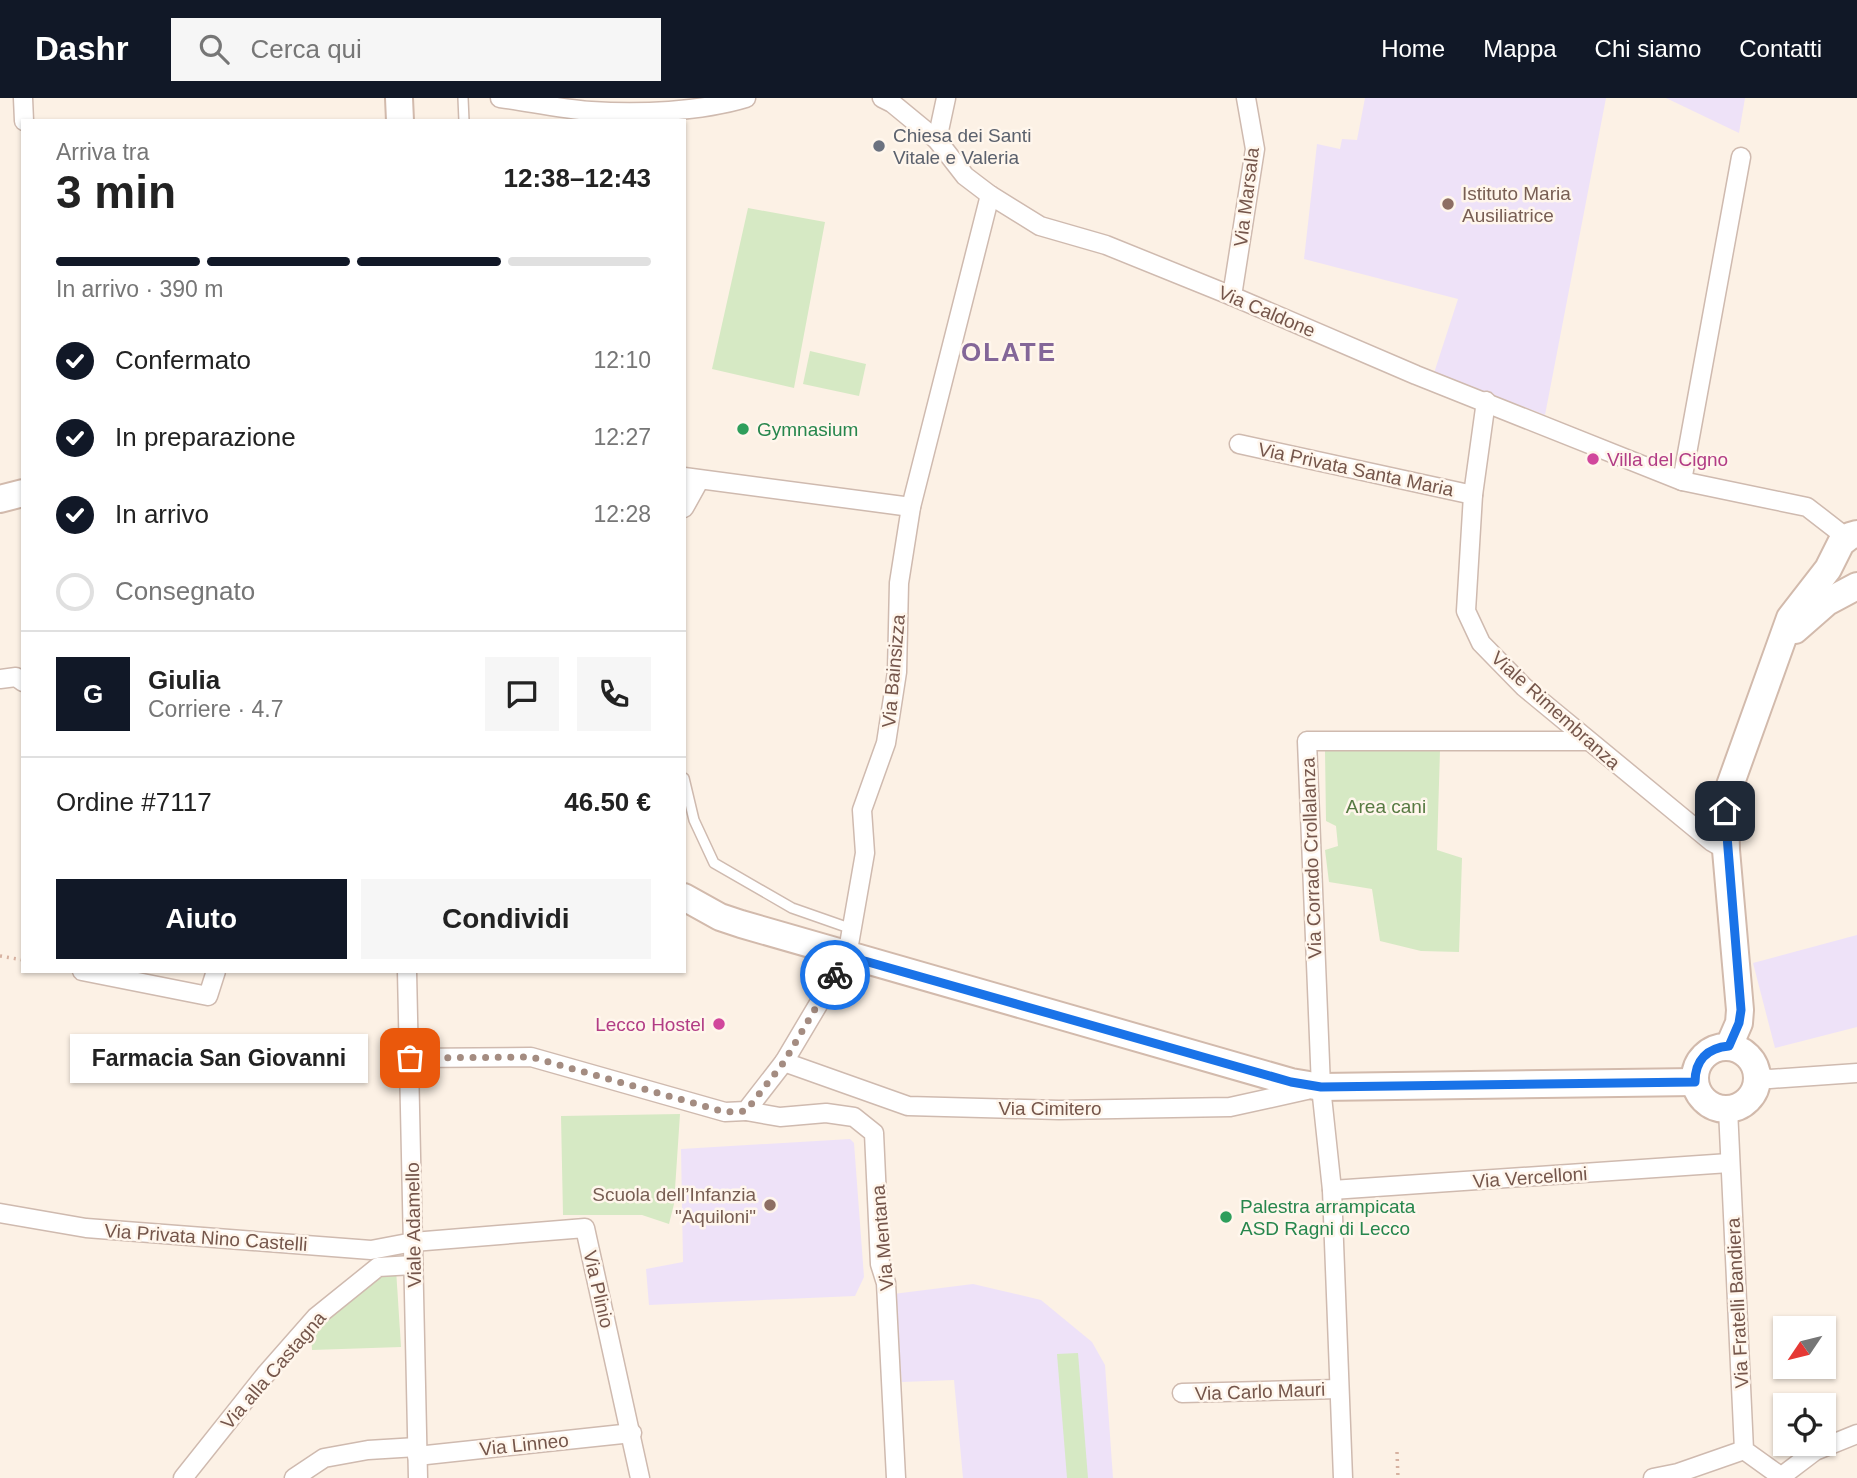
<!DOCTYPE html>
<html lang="it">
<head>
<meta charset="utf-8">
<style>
	body { margin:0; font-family:Helvetica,sans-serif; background:#f6f6f6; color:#222; height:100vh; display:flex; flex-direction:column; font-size:26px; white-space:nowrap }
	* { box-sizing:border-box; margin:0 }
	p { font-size:23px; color:#767676 }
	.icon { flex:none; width:38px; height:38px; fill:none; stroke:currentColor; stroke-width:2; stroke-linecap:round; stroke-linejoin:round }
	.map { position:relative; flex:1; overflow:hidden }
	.sheet { position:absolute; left:21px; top:21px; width:665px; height:854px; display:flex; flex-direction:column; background:#fff; border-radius:0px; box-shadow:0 2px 5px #0004 }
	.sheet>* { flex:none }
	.needle { width:46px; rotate:235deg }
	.fabs { position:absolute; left:1773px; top:1218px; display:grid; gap:14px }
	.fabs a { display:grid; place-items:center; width:63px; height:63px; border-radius:0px; background:#fff; box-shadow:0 2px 5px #0004; font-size:35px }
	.pin { position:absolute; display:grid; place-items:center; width:60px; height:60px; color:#fff; margin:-30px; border-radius:14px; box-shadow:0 4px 10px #0006 }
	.courier { position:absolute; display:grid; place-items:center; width:70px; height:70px; margin:-35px; border:5px solid #1a73e8; border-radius:50%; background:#fff; color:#222; box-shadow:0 2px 9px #0007 }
	.bubble { position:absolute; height:49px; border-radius:0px; background:#fff; box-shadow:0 2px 5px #0004; font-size:23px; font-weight:800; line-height:49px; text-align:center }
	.summary em { font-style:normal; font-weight:800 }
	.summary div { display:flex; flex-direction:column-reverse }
	.summary { display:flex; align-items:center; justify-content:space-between; height:119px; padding:0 35px }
	h1 { font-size:46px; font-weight:800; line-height:52px }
	.bar { display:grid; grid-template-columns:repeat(4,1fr); gap:10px 7px; align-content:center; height:84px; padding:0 35px }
	.bar i { height:9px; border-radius:5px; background:#e0e0e0 }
	.bar .active { background:#111827 }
	.bar p { grid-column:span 4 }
	.line { display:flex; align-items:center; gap:18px; padding:0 35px; border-top:2px solid #e0e0e0 }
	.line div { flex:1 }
	.round { display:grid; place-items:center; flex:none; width:74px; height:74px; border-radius:0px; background:#f6f6f6 }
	ol { padding:0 35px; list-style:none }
	li { display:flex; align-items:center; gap:21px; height:77px }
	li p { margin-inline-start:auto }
	li .icon { padding:7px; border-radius:50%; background:#111827; color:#fff; stroke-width:4 }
	li:last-child { color:#767676 }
	li i { width:38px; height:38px; border:4px solid #e0e0e0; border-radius:50% }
	.button { display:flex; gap:14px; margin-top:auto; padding:14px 35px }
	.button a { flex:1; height:80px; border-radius:0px; background:#111827; color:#fff; font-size:28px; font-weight:800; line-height:80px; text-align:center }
	.button a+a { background:#f6f6f6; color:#222 }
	header { display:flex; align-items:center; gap:42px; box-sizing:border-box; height:98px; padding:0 35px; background:#111827; color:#fff }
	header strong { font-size:33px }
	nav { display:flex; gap:38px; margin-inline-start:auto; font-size:24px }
	.search { width:490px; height:63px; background:#f6f6f6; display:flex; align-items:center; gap:18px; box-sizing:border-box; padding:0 24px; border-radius:0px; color:#767676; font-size:26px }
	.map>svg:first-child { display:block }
	.education { fill:#eee2f8 }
	.green { fill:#d6e9c4 }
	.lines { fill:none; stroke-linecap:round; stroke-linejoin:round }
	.lane-casing { stroke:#cfbaaf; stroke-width:12 }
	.street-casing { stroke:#cfbaaf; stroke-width:21 }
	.secondary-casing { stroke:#d2baac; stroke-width:30 }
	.path { stroke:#d6b1a0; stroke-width:3.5; stroke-dasharray:2 5; stroke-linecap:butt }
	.lane { stroke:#fff; stroke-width:9 }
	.street { stroke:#fff; stroke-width:18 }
	.secondary { stroke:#fff; stroke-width:26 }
	.done { stroke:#a48c81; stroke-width:7; stroke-dasharray:0 12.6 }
	.route { stroke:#1a73e8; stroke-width:9 }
	.worship-dot { fill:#6b7280; stroke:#fff6ec; stroke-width:2.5 }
	.education-dot { fill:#8d6e63; stroke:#fff6ec; stroke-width:2.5 }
	.leisure-dot { fill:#2e9e5b; stroke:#fff6ec; stroke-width:2.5 }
	.hotel-dot { fill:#d1479c; stroke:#fff6ec; stroke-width:2.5 }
	.labels { text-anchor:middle; stroke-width:5; stroke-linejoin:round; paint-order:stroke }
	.worship-label { font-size:19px; fill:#5b616d; stroke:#fff6ec; text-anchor:start }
	.education-label { font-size:19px; fill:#785e54; stroke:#fff6ec; text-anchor:start }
	.street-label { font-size:19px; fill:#75564b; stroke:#fff6ec }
	.leisure-label { font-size:19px; fill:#27864d; stroke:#fff6ec; text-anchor:start }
	.hotel-label { font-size:19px; fill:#b23c85; stroke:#fff6ec; text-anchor:start }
	.park-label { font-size:19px; fill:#577a42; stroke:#fff6ec }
	.district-label { font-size:26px; font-weight:bold; letter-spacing:2px; fill:#836698; stroke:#fff6ec }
</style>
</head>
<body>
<header>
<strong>Dashr</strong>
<div class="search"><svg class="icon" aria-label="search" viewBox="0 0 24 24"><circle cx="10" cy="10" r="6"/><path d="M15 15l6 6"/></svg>Cerca qui</div>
<nav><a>Home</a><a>Mappa</a><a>Chi siamo</a><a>Contatti</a></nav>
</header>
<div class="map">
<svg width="1857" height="1380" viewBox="0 0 1857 1380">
	<rect width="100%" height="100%" fill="#fcf1e5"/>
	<g class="education">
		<path d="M1365 0H1606L1545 317 1434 275 1458 201 1304 161 1317 46 1340 51 1342 41 1357 42Z"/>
		<path d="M1666 0H1745L1739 35Z"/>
		<path d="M1857 837V929L1775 950 1753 865Z"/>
		<path d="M850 1041 854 1045 864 1179 855 1198 649 1207 646 1171 683 1164 681 1051Z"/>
		<path d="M973 1186 1041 1202 1092 1244 1105 1267 1113 1380H963L954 1282 902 1284 893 1196Z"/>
	</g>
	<g class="green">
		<path d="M748 110 825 124 794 290 712 271Z"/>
		<path d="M810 253 866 266 859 298 803 286Z"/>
		<path d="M1325 652H1440L1437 752 1462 760 1459 854 1421 853 1380 843 1372 791 1329 784 1325 752 1338 748 1336 728 1326 723Z"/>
		<path d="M680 1016 674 1106 669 1126 642 1117H563L561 1018Z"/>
		<path d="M396 1171 401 1249 312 1252 311 1238 321 1222 381 1172Z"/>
		<path d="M1078 1255 1088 1380H1067L1057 1256Z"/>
	</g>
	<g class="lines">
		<defs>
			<g id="lane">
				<path d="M463 0 464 23"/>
				<path d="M684 680 694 722 714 765 792 810 852 831"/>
			</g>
			<g id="street">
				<path d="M23 0 24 23"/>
				<path d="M500 0C530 4 560 11 591 13 639 16 700 14 746 0"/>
				<path d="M882 0 892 5 937 42 965 78 990 97 1040 128 1106 147 1232 198 1416 277 1682 383 1807 409 1847 440"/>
				<path d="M937 42 946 0"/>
				<path d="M1232 198 1255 51 1246 0"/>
				<path d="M1486 303 1473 397 1466 513 1481 545 1524 589 1712 744 1726 752"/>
				<path d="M1239 346 1473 397"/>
				<path d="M684 379 911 409"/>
				<path d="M1682 383 1741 59"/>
				<path d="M684 410 699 383"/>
				<path d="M0 581 16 579 23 584"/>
				<path d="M82 873 208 898 216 873"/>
				<path d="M407 873 418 1380"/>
				<path d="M409 960 531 959 725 1014 746 1013 784 964 847 858 865 755 862 712 886 645 897 574 899 485 911 409 990 97"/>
				<path d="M784 964 908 1008 1059 1012 1230 1009 1307 992"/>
				<path d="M1757 978 1770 981 1857 975"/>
				<path d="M1728 1011 1744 1352 1783 1380"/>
				<path d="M746 1013 780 1019 826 1015 854 1019 874 1035 880 1166 886 1185 896 1380"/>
				<path d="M1332 1092 1729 1065"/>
				<path d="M0 1115 86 1130 371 1152 413 1144 585 1130 640 1380"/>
				<path d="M1182 1295 1339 1291"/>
				<path d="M417 1358 632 1335"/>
				<path d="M1782 1378 1815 1353 1857 1336"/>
				<path d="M183 1380 265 1277 316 1219 378 1169 413 1167"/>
				<path d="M294 1380 324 1360 368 1352 417 1349"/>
				<path d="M1343 1380 1332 1092 1321 989 1307 643H1586"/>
				<path d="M1653 1380 1678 1375 1744 1352"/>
			</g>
			<g id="secondary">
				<path d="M399 0 400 23"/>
				<path d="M0 401 23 395"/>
				<path d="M1795 532 1827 504 1857 488"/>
				<path d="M684 799 720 819 741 826 1291 984 1321 989 1695 984"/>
				<path d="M1729 948 1739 925 1740 912 1726 752 1725 713 1728 693 1790 520 1828 471 1841 445 1850 438 1857 436"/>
				<circle cx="1726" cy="980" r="31"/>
			</g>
		</defs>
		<use href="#lane" class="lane-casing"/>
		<use href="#street" class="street-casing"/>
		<use href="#secondary" class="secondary-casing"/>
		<g class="path">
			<path d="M0 858 23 862"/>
			<path d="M1397 1354 1398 1380"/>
		</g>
		<use href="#lane" class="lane"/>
		<use href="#street" class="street"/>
		<use href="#secondary" class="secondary"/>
	</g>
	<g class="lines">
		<path class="done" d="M410 960 531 959 725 1014 746 1013 784 964 835 877"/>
		<path class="route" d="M835 877 847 858 1291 984 1321 989 1695 984C1695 962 1707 950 1729 948L1739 925 1741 912 1725 713"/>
	</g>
	<circle class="worship-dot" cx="879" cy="48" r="7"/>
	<g class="education-dot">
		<circle cx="1448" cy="106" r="7"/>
		<circle cx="770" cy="1107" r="7"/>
	</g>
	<g class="leisure-dot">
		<circle cx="743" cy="331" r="7"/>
		<circle cx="1226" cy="1119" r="7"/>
	</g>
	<g class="hotel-dot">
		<circle cx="1593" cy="361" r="7"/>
		<circle cx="719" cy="926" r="7"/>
	</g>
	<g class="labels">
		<g class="worship-label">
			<text x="893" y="44">Chiesa dei Santi<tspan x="893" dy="22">Vitale e Valeria</tspan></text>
		</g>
		<g class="education-label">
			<text x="1462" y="102">Istituto Maria<tspan x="1462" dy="22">Ausiliatrice</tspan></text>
			<text x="756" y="1103" text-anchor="end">Scuola dell’Infanzia<tspan x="756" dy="22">"Aquiloni"</tspan></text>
		</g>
		<g class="street-label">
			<text transform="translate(1246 99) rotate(-83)" y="7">Via Marsala</text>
			<text transform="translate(1267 213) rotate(23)" y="7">Via Caldone</text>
			<text transform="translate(1356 371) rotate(12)" y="7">Via Privata Santa Maria</text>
			<text transform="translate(893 573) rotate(-85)" y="7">Via Bainsizza</text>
			<text transform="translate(1556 612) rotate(42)" y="7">Viale Rimembranza</text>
			<text transform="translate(1311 760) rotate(-92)" y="7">Via Corrado Crollalanza</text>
			<text x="1050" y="1017">Via Cimitero</text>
			<text transform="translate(1530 1079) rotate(-4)" y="7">Via Vercelloni</text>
			<text transform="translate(413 1127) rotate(-91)" y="7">Viale Adamello</text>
			<text transform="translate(206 1139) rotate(4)" y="7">Via Privata Nino Castelli</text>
			<text transform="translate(882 1140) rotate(-95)" y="7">Via Mentana</text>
			<text transform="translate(599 1191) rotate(77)" y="7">Via Plinio</text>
			<text transform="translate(1737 1205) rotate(-93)" y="7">Via Fratelli Bandiera</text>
			<text transform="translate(273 1272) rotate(-49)" y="7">Via alla Castagna</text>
			<text transform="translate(1260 1293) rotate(-2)" y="7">Via Carlo Mauri</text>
			<text transform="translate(524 1346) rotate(-6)" y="7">Via Linneo</text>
		</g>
		<g class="leisure-label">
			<text x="757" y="338">Gymnasium</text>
			<text x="1240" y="1115">Palestra arrampicata<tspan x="1240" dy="22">ASD Ragni di Lecco</tspan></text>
		</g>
		<g class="hotel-label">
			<text x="1607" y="368">Villa del Cigno</text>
			<text x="705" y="933" text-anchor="end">Lecco Hostel</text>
		</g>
		<g class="park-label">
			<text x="1386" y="715">Area cani</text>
		</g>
		<g class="district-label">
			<text x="1009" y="263">OLATE</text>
		</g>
	</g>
</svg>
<div class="fabs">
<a><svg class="needle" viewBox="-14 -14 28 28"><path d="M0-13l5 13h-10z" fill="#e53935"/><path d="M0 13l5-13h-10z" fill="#767676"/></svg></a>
<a><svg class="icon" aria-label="locate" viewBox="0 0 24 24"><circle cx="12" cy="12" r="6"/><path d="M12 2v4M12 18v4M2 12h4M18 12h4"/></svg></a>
</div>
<div class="pin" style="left:410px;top:960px;background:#ea580c"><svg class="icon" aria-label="bag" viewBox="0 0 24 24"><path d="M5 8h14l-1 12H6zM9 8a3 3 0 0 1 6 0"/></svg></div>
<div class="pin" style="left:1725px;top:713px;background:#1f2937"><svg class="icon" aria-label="home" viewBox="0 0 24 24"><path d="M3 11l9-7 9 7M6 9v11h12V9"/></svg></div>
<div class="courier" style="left:835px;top:877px"><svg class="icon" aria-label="bike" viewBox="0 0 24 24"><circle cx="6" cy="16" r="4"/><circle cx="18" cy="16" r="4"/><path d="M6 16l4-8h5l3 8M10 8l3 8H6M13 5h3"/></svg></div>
<div class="bubble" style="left:70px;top:936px;width:298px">Farmacia San Giovanni</div>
<section class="sheet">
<div class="summary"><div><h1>3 min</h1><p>Arriva tra</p></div><em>12:38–12:43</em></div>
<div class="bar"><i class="active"></i><i class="active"></i><i class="active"></i><i></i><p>In arrivo · 390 m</p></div>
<ol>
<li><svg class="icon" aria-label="check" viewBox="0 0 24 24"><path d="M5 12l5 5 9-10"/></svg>Confermato<p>12:10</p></li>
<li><svg class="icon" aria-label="check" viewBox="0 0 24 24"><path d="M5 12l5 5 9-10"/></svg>In preparazione<p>12:27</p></li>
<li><svg class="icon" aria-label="check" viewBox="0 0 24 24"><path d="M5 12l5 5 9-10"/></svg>In arrivo<p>12:28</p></li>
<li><i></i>Consegnato</li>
</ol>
<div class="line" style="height:126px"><b class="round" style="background:#111827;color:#fff">G</b><div><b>Giulia</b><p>Corriere · 4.7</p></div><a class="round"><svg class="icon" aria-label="chat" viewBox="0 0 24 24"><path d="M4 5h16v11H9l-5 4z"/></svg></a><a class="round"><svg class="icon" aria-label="phone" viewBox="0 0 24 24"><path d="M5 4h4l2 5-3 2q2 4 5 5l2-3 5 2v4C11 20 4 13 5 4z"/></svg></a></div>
<div class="line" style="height:91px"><div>Ordine #7117</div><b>46.50 €</b></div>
<div class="button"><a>Aiuto</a><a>Condividi</a></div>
</section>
</div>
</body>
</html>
